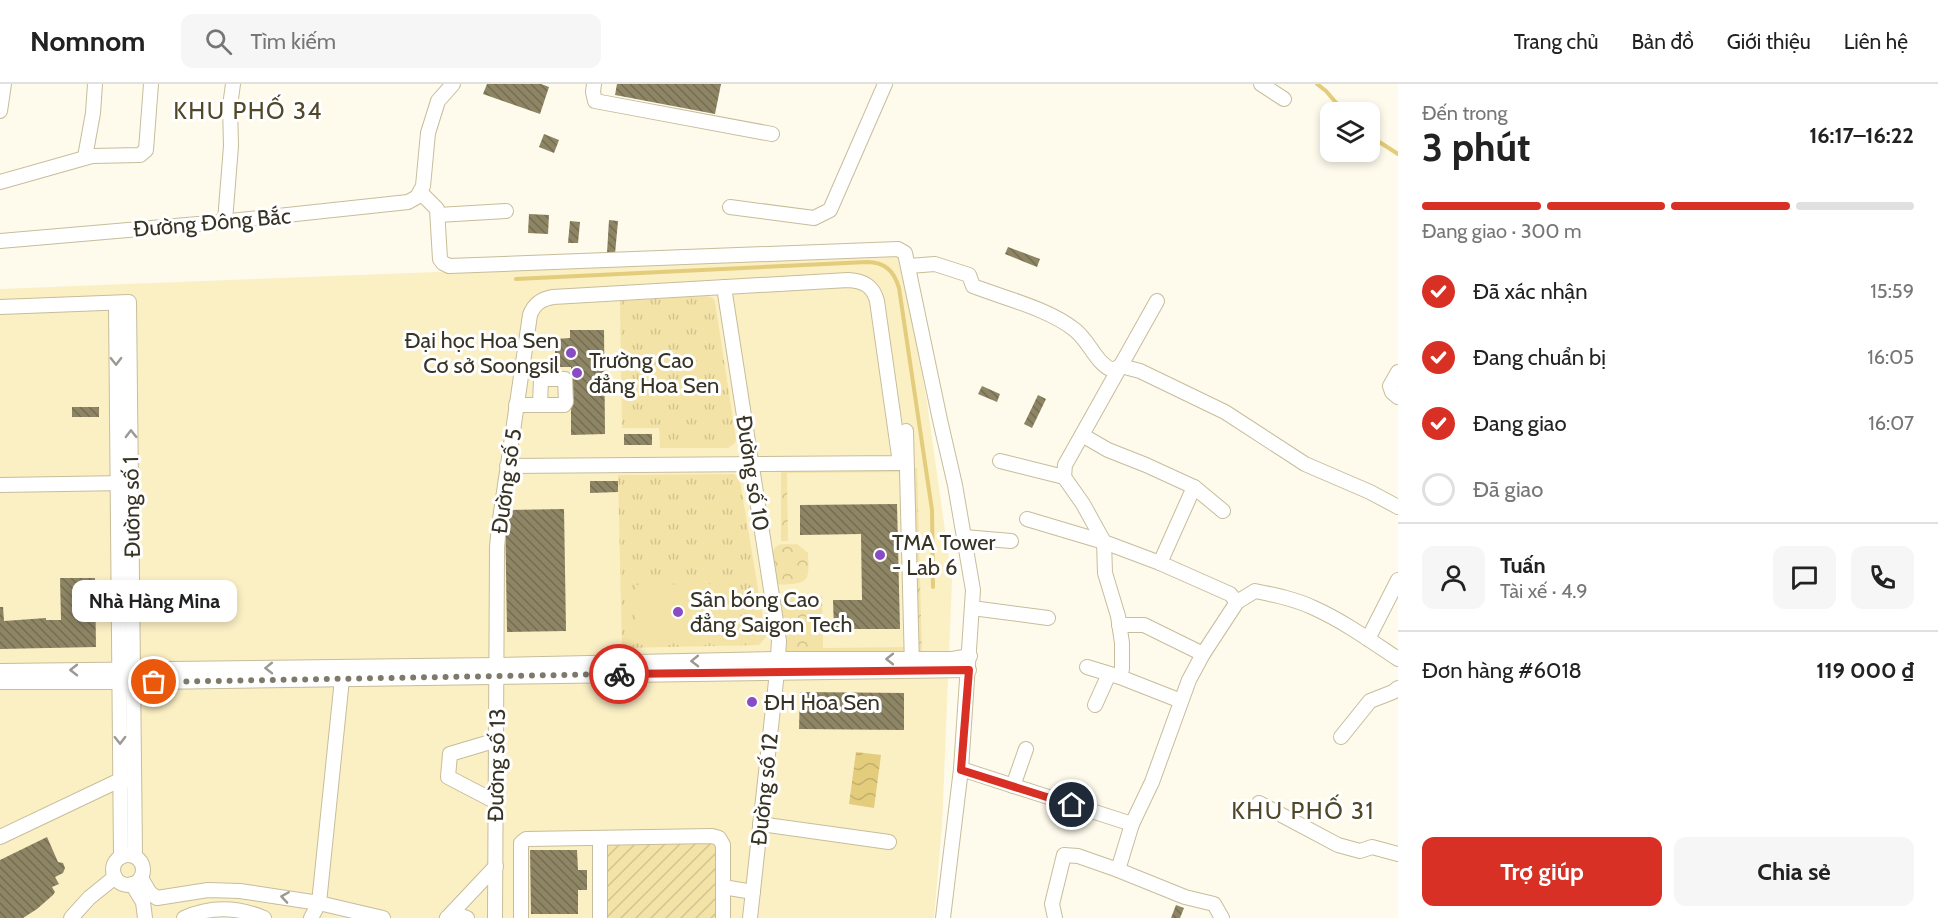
<!DOCTYPE html>
<html lang="vi">
<head>
<meta charset="utf-8">
<style>
	body { margin:0; font-family:Cabin,sans-serif; background:#f6f6f6; color:#222; height:100vh; display:flex; flex-direction:column; font-size:22px; white-space:nowrap }
	* { box-sizing:border-box; margin:0 }
	p { font-size:20px; color:#767676 }
	.icon { flex:none; width:33px; height:33px; fill:none; stroke:currentColor; stroke-width:2; stroke-linecap:round; stroke-linejoin:round }
	.map { position:relative; flex:1; overflow:hidden }
	.side { display:flex; flex-direction:column; background:#fff; width:540px }
	.side>* { flex:none }
	.buttons { position:absolute; left:1320px; top:18px; display:grid; gap:12px }
	.buttons a { display:grid; place-items:center; width:60px; height:60px; border-radius:12px; background:#fff; box-shadow:0 3px 9px #0003; font-size:30px }
	.pin { position:absolute; display:grid; place-items:center; width:51px; height:51px; color:#fff; margin:-26px; border:3px solid #fff; border-radius:50%; box-shadow:0 2px 6px #0007 }
	.courier { position:absolute; display:grid; place-items:center; width:60px; height:60px; margin:-30px; border:4px solid #d93025; border-radius:50%; background:#fff; color:#222; box-shadow:0 2px 8px #0007 }
	.bubble { position:absolute; height:42px; border-radius:12px; background:#fff; box-shadow:0 3px 9px #0003; font-size:20px; font-weight:700; line-height:42px; text-align:center }
	.headline em { font-style:normal; font-weight:700 }
	.headline div { display:flex; flex-direction:column-reverse }
	.headline { display:flex; align-items:center; justify-content:space-between; height:102px; padding:0 24px }
	h1 { font-size:39px; font-weight:700; line-height:45px }
	.bar { display:grid; grid-template-columns:repeat(4,1fr); gap:9px 6px; align-content:center; height:72px; padding:0 24px }
	.bar i { height:8px; border-radius:4px; background:#e0e0e0 }
	.bar .selected { background:#d93025 }
	.bar p { grid-column:span 4 }
	.line { display:flex; align-items:center; gap:15px; padding:0 24px; border-top:2px solid #e0e0e0 }
	.line div { flex:1 }
	.round { display:grid; place-items:center; flex:none; width:63px; height:63px; border-radius:12px; background:#f6f6f6 }
	ol { padding:0 24px; list-style:none }
	li { display:flex; align-items:center; gap:18px; height:66px }
	li p { margin-inline-start:auto }
	li .icon { padding:6px; border-radius:50%; background:#d93025; color:#fff; stroke-width:4 }
	li:last-child { color:#767676 }
	li i { width:33px; height:33px; border:3px solid #e0e0e0; border-radius:50% }
	.action { display:flex; gap:12px; margin-top:auto; padding:12px 24px }
	.action a { flex:1; height:69px; border-radius:12px; background:#d93025; color:#fff; font-size:24px; font-weight:700; line-height:69px; text-align:center }
	.action a+a { background:#f6f6f6; color:#222 }
	header { display:flex; align-items:center; gap:36px; box-sizing:border-box; height:84px; padding:0 30px; background:#fff; border-bottom:2px solid #e0e0e0 }
	header strong { font-size:28px }
	nav { display:flex; gap:33px; margin-inline-start:auto; font-size:21px }
	.search { width:420px; height:54px; background:#f6f6f6; display:flex; align-items:center; gap:15px; box-sizing:border-box; padding:0 21px; border-radius:12px; color:#767676; font-size:22px }
	main { display:flex; flex:1; min-height:0 }
	.map>svg:first-child { display:block }
	.built { fill:#fbefc4 }
	.grass { fill:url(#grass-tufts) }
	.park { fill:url(#park-crowns) }
	.garden { fill:url(#garden-furrows) }
	.pitch { fill:#f4e3a7 }
	.water { fill:url(#water-waves) }
	.lines { fill:none; stroke-linecap:round; stroke-linejoin:round }
	.stream { stroke:#e3cc7b; stroke-width:4 }
	.building { fill:url(#building-back-hatch) }
	.minor-casing { stroke:#c7bd9b; stroke-width:16 }
	.minor { stroke:#fff; stroke-width:14 }
	.oneway { stroke:#9b9992 }
	.done { stroke:#7d796b; stroke-width:6; stroke-dasharray:0 10.8 }
	.route { stroke:#d93025; stroke-width:8 }
	.poi-dot { fill:#884dc4; stroke:#fff; stroke-width:2 }
	.labels { text-anchor:middle; stroke-width:6; stroke-linejoin:round; paint-order:stroke }
	.street-label { font-size:22px; fill:#373325; stroke:#fff }
	.poi-label { font-size:22px; fill:#373325; stroke:#fff; text-anchor:start }
	.neighbourhood-label { font-size:24px; letter-spacing:1.5px; fill:#51482a; stroke:#fff }
</style>
</head>
<body>
<header>
<strong>Nomnom</strong>
<div class="search"><svg class="icon" aria-label="search" viewBox="0 0 24 24"><circle cx="10" cy="10" r="6"/><path d="M15 15l6 6"/></svg>Tìm kiếm</div>
<nav><a>Trang chủ</a><a>Bản đồ</a><a>Giới thiệu</a><a>Liên hệ</a></nav>
</header>
<main>
<div class="map">
<svg width="1398" height="834" viewBox="0 0 1398 834">
	<defs>
		<pattern id="grass-tufts" width="24" height="20" patternUnits="userSpaceOnUse" patternTransform="scale(1.5)"><rect width="24" height="20" fill="#f4e3a7"/><path d="M3 7l-1-3M5 7V3M7 7l1-3M15 17l-1-3M17 17v-4M19 17l1-3" fill="none" stroke="#d2c390"/></pattern>
		<pattern id="park-crowns" width="20" height="18" patternUnits="userSpaceOnUse" patternTransform="scale(1.5)"><rect width="20" height="18" fill="#f4e3a7"/><path d="M2 6a3 3 0 1 1 6 0M12 15a3 3 0 1 1 6 0" fill="none" stroke="#d2c390"/></pattern>
		<pattern id="garden-furrows" width="10" height="10" patternUnits="userSpaceOnUse" patternTransform="scale(1.5)"><rect width="10" height="10" fill="#f4e3a7"/><path d="M-1 1l2-2M0 10L10 0M9 11l2-2" fill="none" stroke="#d2c390"/></pattern>
		<pattern id="water-waves" width="16" height="10" patternUnits="userSpaceOnUse" patternTransform="scale(1.5)"><rect width="16" height="10" fill="#e3cc7b"/><path d="M0 5q4-4 8 0t8 0" fill="none" stroke="#c3b06a"/></pattern>
		<pattern id="building-back-hatch" width="6" height="6" patternUnits="userSpaceOnUse" patternTransform="scale(1.5)"><rect width="6" height="6" fill="#8e8565"/><path d="M-1 5l2 2M0 0l6 6M5-1l2 2" fill="none" stroke="#756d53"/></pattern>
	</defs>
	<rect width="100%" height="100%" fill="#fefaec"/>
	<path class="built" d="M900 170 927 318 952 497 942 742 934 834H0V205Z"/>
	<g class="grass">
		<path d="M706 212 713 214 715 218 736 355 735 359 728 364H660L659 344H622L620 217Z"/>
		<path d="M733 390 739 393 740 397 766 553 759 561 622 564 618 391Z"/>
	</g>
	<g class="park">
		<path d="M781 384H917L922 569 782 571V513L822 512 823 564 915 563 913 388 787 389 788 457H781Z"/>
		<path d="M797 460 808 469C808 486 813 500 790 500 784 501 780 501 775 499L773 496C773 488 769 467 777 462 781 459 792 461 797 460Z"/>
	</g>
	<path class="garden" d="M711 758 716 761 717 834H606L607 761 609 760Z"/>
	<path class="pitch" d="M721 500 722 555 636 557 635 501Z"/>
	<path class="water" d="M856 668 881 671 874 724 849 720Z"/>
	<g class="lines">
		<g class="stream">
			<path d="M1317 0 1326 7 1344 28"/>
			<path d="M1370 52 1398 70"/>
			<path d="M516 195 867 178C885 178 894 187 899 204L932 426 933 503"/>
		</g>
	</g>
	<g class="building">
		<path d="M487 0H541L549 3 540 30 483 10Z"/>
		<path d="M617 0H721L715 30 615 11Z"/>
		<path d="M544 50 559 56 554 69 539 63Z"/>
		<path d="M529 130 549 131 548 150 528 149Z"/>
		<path d="M609 136 618 137 615 170 607 169Z"/>
		<path d="M570 137 580 138 578 159H568Z"/>
		<path d="M1008 163 1040 175 1037 183 1005 170Z"/>
		<path d="M570 246H604L605 350 571 351V283H555V255L570 254Z"/>
		<path d="M982 302 1000 310 997 318 978 310Z"/>
		<path d="M1038 311 1046 315 1032 344 1024 340Z"/>
		<rect x="72" y="323" width="27" height="10"/>
		<rect x="624" y="350" width="28" height="11"/>
		<path d="M590 397H618V408L590 409Z"/>
		<path d="M897 420 900 545H834L833 516H862L861 450 800 451V421Z"/>
		<path d="M564 425 566 547 507 548 505 426Z"/>
		<path d="M60 494H95L96 563 0 565V523H3L4 537 46 534V536H61Z"/>
		<path d="M800 608 904 609V646L799 645Z"/>
		<path d="M47 753 58 778 63 779 65 784 63 789 55 793 59 800 52 803 55 808 53 811 37 825 23 834H0V776Z"/>
		<path d="M530 766H577L578 786H587V806H578V830H531Z"/>
		<path d="M1176 821 1184 824 1180 834H1171Z"/>
	</g>
	<g class="lines">
		<defs>
			<g id="minor">
				<path d="M594 0 593 8 595 17 772 50"/>
				<path d="M1261 0 1284 15"/>
				<path d="M0 27 4 0"/>
				<path d="M85 73 93 29 95 0"/>
				<path d="M0 98 92 72 140 71 146 66 151 0"/>
				<path d="M420 108 437 125 440 175 443 179 449 182 898 165 905 169 940 336 955 401 973 506 961 685 943 834"/>
				<path d="M730 123 814 134 830 126 885 0"/>
				<path d="M438 131 506 127"/>
				<path d="M225 137 231 62 230 22 233 0"/>
				<path d="M0 157 221 138 408 118 417 113 423 102 428 49 438 17 453 0"/>
				<path d="M909 182 935 180 969 191 973 202C1004 214 1049 225 1075 246 1090 258 1095 278 1112 286L1121 282 1140 287 1225 328 1305 380 1370 408 1398 423"/>
				<path d="M724 203 779 557 777 588 750 834"/>
				<path d="M116 219 121 773"/>
				<path d="M0 223 129 218 135 772"/>
				<path d="M1398 288 1390 302 1392 308 1398 313"/>
				<path d="M516 321C532 321 547 321 563 321H564L566 318 565 295H541L540 321"/>
				<path d="M906 347 912 582"/>
				<path d="M1082 351 1108 366 1146 381 1194 403 1223 427"/>
				<path d="M1000 377 1064 393 1083 420 1104 458 1105 489 1118 532 1122 559V585L1120 593 1181 617"/>
				<path d="M1064 393 1065 381 1157 217"/>
				<path d="M0 401 126 399"/>
				<path d="M1027 435 1104 458 1160 479 1230 510 1237 518"/>
				<path d="M964 453 1011 457"/>
				<path d="M1160 479 1194 403"/>
				<path d="M972 524 1048 534"/>
				<path d="M1119 541H1144L1203 570"/>
				<path d="M1368 555 1398 496"/>
				<path d="M1087 583 1120 593"/>
				<path d="M0 587 497 581 778 575H952L970 572"/>
				<path d="M0 598H154L969 586"/>
				<path d="M1095 621 1109 590"/>
				<path d="M1341 653 1370 617 1393 608 1398 604"/>
				<path d="M961 685 1132 740 1118 786 1185 813 1214 820 1222 834"/>
				<path d="M1013 702 1026 665"/>
				<path d="M496 718 448 693 450 670 497 656"/>
				<path d="M1259 719 1338 761 1360 767 1372 763 1398 770"/>
				<path d="M760 740 889 758"/>
				<path d="M1132 740 1152 698 1189 596 1203 570 1237 518 1255 507C1275 511 1295 515 1314 524 1343 537 1371 557 1398 575"/>
				<path d="M0 753 120 696H126"/>
				<path d="M600 754V834"/>
				<circle cx="128" cy="786" r="15"/>
				<path d="M141 794 150 809 157 814 208 806 240 807 319 819 383 834"/>
				<path d="M132 800 143 818 145 834"/>
				<path d="M723 803 753 808"/>
				<path d="M71 834 89 814 115 793"/>
				<path d="M184 834C210 822 238 823 264 834"/>
				<path d="M311 834 319 819 342 595"/>
				<path d="M447 834 496 782"/>
				<path d="M447 834 456 830 467 834"/>
				<path d="M495 834 497 463 499 442 530 231C534 220 541 215 553 213L848 196C864 197 873 202 877 217L900 379 507 382"/>
				<path d="M521 834V759L526 755 712 752 719 754 723 761V834"/>
				<path d="M1055 834 1052 820 1064 771 1078 772 1118 786"/>
			</g>
		</defs>
		<use href="#minor" class="minor-casing"/>
		<use href="#minor" class="minor"/>
	</g>
	<defs><path id="oneway-chevron" d="M-2-3.5L2.5 0L-2 3.5" fill="none" stroke-width="1.6" stroke-linecap="round" stroke-linejoin="round" transform="scale(1.5)"/></defs>
	<g class="oneway">
		<use href="#oneway-chevron" transform="translate(116 277) rotate(89)"/>
		<use href="#oneway-chevron" transform="translate(131 350) rotate(-91)"/>
		<use href="#oneway-chevron" transform="translate(890 575) rotate(180)"/>
		<use href="#oneway-chevron" transform="translate(695 577) rotate(179)"/>
		<use href="#oneway-chevron" transform="translate(269 584) rotate(179)"/>
		<use href="#oneway-chevron" transform="translate(74 586) rotate(180)"/>
		<use href="#oneway-chevron" transform="translate(120 656) rotate(89)"/>
		<use href="#oneway-chevron" transform="translate(285 813) rotate(-171)"/>
	</g>
	<g class="lines">
		<path class="done" d="M154 598 619 590"/>
		<path class="route" d="M619 590 969 586 961 686 1072 721"/>
	</g>
	<g class="poi-dot">
		<circle cx="571" cy="269" r="6"/>
		<circle cx="577" cy="289" r="6"/>
		<circle cx="880" cy="471" r="6"/>
		<circle cx="678" cy="528" r="6"/>
		<circle cx="752" cy="618" r="6"/>
	</g>
	<g class="labels">
		<g class="street-label">
			<text transform="translate(212 138) rotate(-5)" y="8">Đường Đông Bắc</text>
			<text transform="translate(753 389) rotate(81)" y="8">Đường số 10</text>
			<text transform="translate(506 397) rotate(-82)" y="8">Đường số 5</text>
			<text transform="translate(131 423) rotate(-91)" y="8">Đường số 1</text>
			<text transform="translate(496 681) rotate(-89)" y="8">Đường số 13</text>
			<text transform="translate(764 705) rotate(-84)" y="8">Đường số 12</text>
		</g>
		<g class="poi-label">
			<text x="559" y="264" text-anchor="end">Đại học Hoa Sen<tspan x="559" dy="25">Cơ sở Soongsil</tspan></text>
			<text x="589" y="284">Trường Cao<tspan x="589" dy="25">đẳng Hoa Sen</tspan></text>
			<text x="892" y="466">TMA Tower<tspan x="892" dy="25">- Lab 6</tspan></text>
			<text x="690" y="523">Sân bóng Cao<tspan x="690" dy="25">đẳng Saigon Tech</tspan></text>
			<text x="764" y="626">ĐH Hoa Sen</text>
		</g>
		<g class="neighbourhood-label">
			<text x="248" y="35">KHU PHỐ 34</text>
			<text x="1303" y="735">KHU PHỐ 31</text>
		</g>
	</g>
</svg>
<div class="buttons">
<a><svg class="icon" aria-label="layers" viewBox="0 0 24 24"><path d="M12 4l9 5-9 5-9-5zM3 14l9 5 9-5"/></svg></a>
</div>
<div class="pin" style="left:154px;top:598px;background:#ea580c"><svg class="icon" aria-label="bag" viewBox="0 0 24 24"><path d="M5 8h14l-1 12H6zM9 8a3 3 0 0 1 6 0"/></svg></div>
<div class="pin" style="left:1072px;top:721px;background:#1f2937"><svg class="icon" aria-label="home" viewBox="0 0 24 24"><path d="M3 11l9-7 9 7M6 9v11h12V9"/></svg></div>
<div class="courier" style="left:619px;top:590px"><svg class="icon" aria-label="bike" viewBox="0 0 24 24"><circle cx="6" cy="16" r="4"/><circle cx="18" cy="16" r="4"/><path d="M6 16l4-8h5l3 8M10 8l3 8H6M13 5h3"/></svg></div>
<div class="bubble" style="left:72px;top:496px;width:165px">Nhà Hàng Mina</div>
</div>
<section class="side">
<div class="headline"><div><h1>3 phút</h1><p>Đến trong</p></div><em>16:17–16:22</em></div>
<div class="bar"><i class="selected"></i><i class="selected"></i><i class="selected"></i><i></i><p>Đang giao · 300 m</p></div>
<ol>
<li><svg class="icon" aria-label="check" viewBox="0 0 24 24"><path d="M5 12l5 5 9-10"/></svg>Đã xác nhận<p>15:59</p></li>
<li><svg class="icon" aria-label="check" viewBox="0 0 24 24"><path d="M5 12l5 5 9-10"/></svg>Đang chuẩn bị<p>16:05</p></li>
<li><svg class="icon" aria-label="check" viewBox="0 0 24 24"><path d="M5 12l5 5 9-10"/></svg>Đang giao<p>16:07</p></li>
<li><i></i>Đã giao</li>
</ol>
<div class="line" style="height:108px"><a class="round"><svg class="icon" aria-label="person" viewBox="0 0 24 24"><circle cx="12" cy="8" r="4"/><path d="M4 21q1-7 8-7t8 7"/></svg></a><div><b>Tuấn</b><p>Tài xế · 4.9</p></div><a class="round"><svg class="icon" aria-label="chat" viewBox="0 0 24 24"><path d="M4 5h16v11H9l-5 4z"/></svg></a><a class="round"><svg class="icon" aria-label="phone" viewBox="0 0 24 24"><path d="M5 4h4l2 5-3 2q2 4 5 5l2-3 5 2v4C11 20 4 13 5 4z"/></svg></a></div>
<div class="line" style="height:78px"><div>Đơn hàng #6018</div><b>119 000 ₫</b></div>
<div class="action"><a>Trợ giúp</a><a>Chia sẻ</a></div>
</section>
</main>
</body>
</html>
